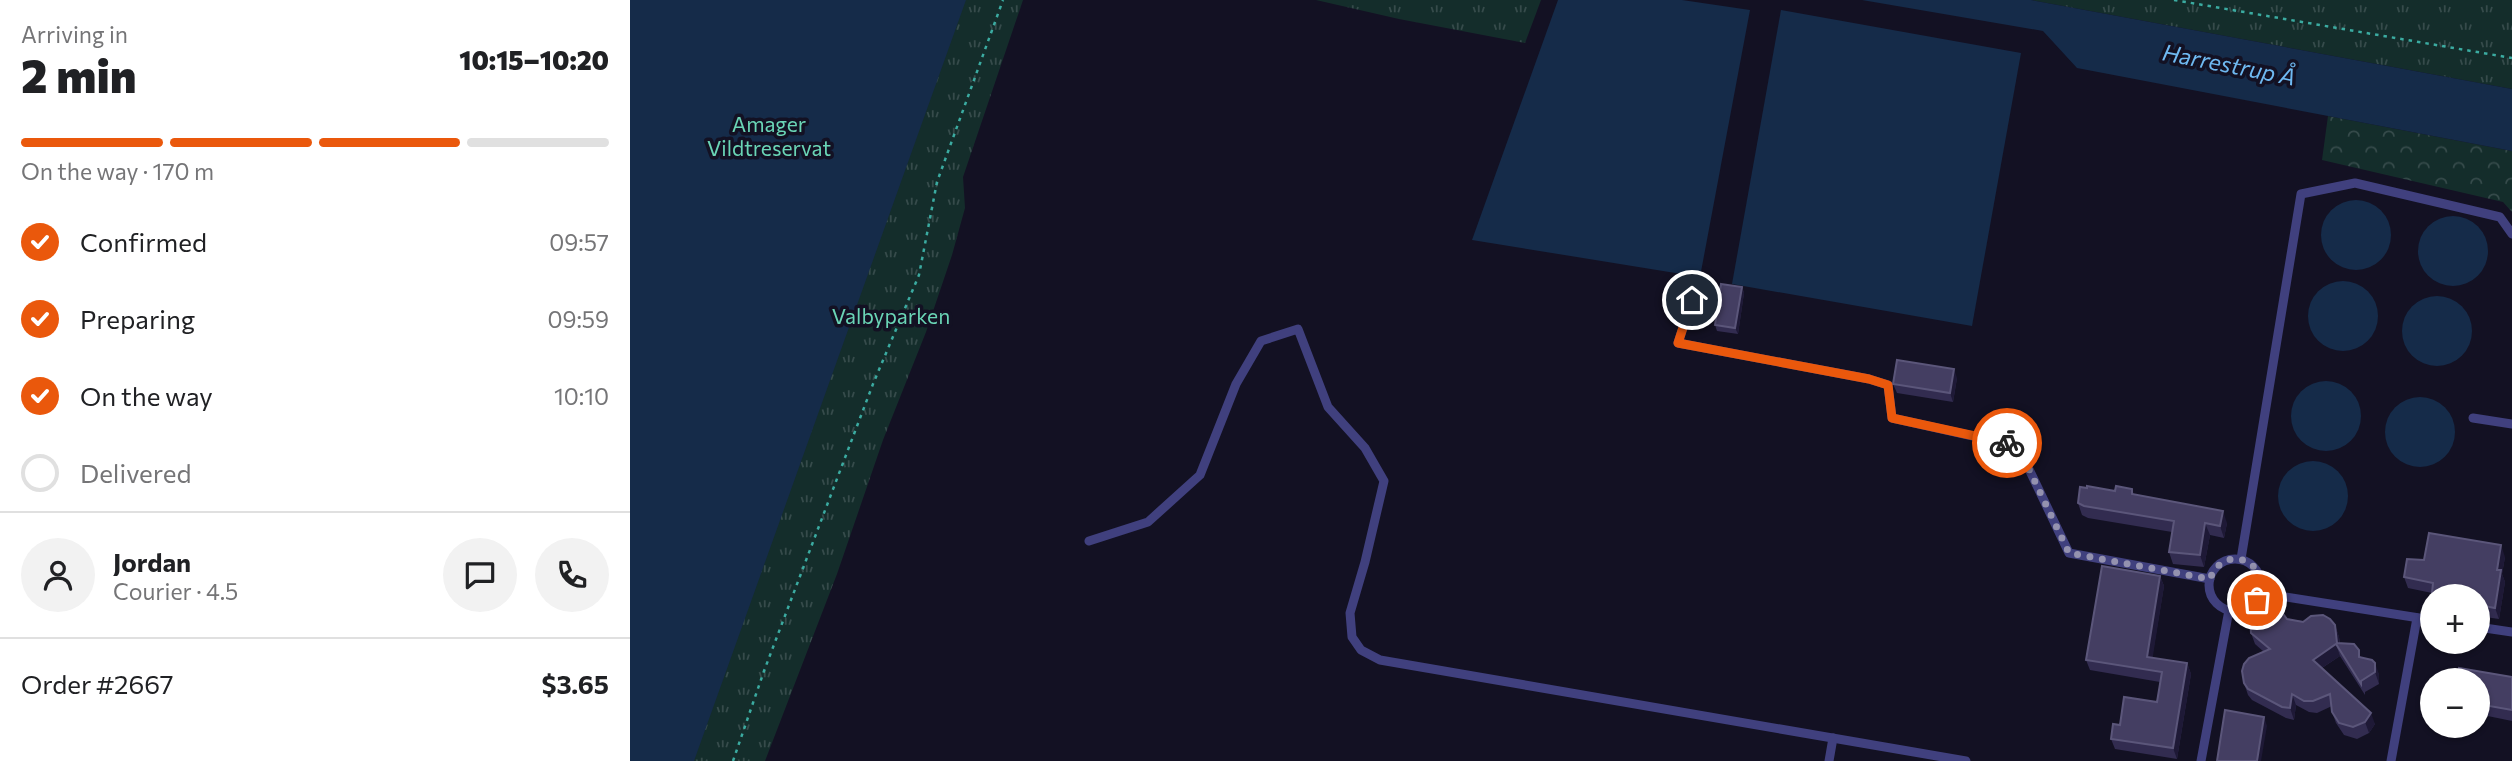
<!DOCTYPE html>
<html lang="en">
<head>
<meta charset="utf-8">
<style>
	body { margin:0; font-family:Commissioner,sans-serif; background:#f2f2f2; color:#202124; height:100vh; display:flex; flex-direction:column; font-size:26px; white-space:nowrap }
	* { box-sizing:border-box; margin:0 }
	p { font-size:23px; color:#757577 }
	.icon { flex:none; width:38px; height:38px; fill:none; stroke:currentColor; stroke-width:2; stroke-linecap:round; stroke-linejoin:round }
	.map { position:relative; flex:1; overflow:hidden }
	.panel { display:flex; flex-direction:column; background:#fff; width:630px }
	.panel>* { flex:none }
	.fabs { position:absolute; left:1790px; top:584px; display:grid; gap:14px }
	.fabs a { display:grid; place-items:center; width:70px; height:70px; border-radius:50%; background:#fff; box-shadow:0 2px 5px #0004; font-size:35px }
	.pin { position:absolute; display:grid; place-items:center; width:60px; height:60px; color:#fff; margin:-30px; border:4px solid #fff; border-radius:50%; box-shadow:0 2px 7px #0007 }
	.courier { position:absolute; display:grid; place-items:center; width:70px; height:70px; margin:-35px; border:5px solid #ea580c; border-radius:50%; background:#fff; color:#222; box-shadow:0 2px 9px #0007 }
	.head em { font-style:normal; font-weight:800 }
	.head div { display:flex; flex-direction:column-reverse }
	.head { display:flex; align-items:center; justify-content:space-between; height:119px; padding:0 21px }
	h1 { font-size:46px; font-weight:800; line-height:52px }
	.bar { display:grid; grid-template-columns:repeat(4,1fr); gap:10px 7px; align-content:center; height:84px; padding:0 21px }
	.bar i { height:9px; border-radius:5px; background:#e0e0e0 }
	.bar .selected { background:#ea580c }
	.bar p { grid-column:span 4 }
	.line { display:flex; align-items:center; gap:18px; padding:0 21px; border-top:2px solid #e0e0e0 }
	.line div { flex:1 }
	.round { display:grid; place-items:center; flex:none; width:74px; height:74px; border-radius:37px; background:#f2f2f2 }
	ol { padding:0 21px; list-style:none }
	li { display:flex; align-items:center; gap:21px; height:77px }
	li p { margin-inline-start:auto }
	li .icon { padding:7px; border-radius:50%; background:#ea580c; color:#fff; stroke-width:4 }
	li:last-child { color:#757577 }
	li i { width:38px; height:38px; border:4px solid #e0e0e0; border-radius:50% }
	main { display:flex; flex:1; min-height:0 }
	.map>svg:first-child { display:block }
	.grass { fill:url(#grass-tufts) }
	.forest { fill:url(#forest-crowns) }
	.water { fill:#152b49 }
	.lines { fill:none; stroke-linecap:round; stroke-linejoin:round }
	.path { stroke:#3baba1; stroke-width:2.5; stroke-dasharray:3.5 5; stroke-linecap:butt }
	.service { stroke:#40407e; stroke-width:9 }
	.wall { fill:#322c50 }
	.shaded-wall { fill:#1e1936 }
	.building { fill:#443e62; stroke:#5b567a; stroke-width:2 }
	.done { stroke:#9492af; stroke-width:7; stroke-dasharray:0 12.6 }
	.route { stroke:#ea580c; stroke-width:9 }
	.labels { text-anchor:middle; stroke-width:7; stroke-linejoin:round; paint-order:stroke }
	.park-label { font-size:21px; fill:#6ad5b6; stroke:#131123 }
	.water-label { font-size:23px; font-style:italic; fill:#6fb9f1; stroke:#131123 }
</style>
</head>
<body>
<main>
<section class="panel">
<div class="head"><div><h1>2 min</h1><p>Arriving in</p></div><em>10:15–10:20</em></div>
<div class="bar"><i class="selected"></i><i class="selected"></i><i class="selected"></i><i></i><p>On the way · 170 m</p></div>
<ol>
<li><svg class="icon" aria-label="check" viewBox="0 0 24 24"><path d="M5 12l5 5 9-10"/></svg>Confirmed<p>09:57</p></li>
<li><svg class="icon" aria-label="check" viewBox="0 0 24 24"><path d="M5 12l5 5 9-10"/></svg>Preparing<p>09:59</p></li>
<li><svg class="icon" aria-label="check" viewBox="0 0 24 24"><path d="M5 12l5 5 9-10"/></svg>On the way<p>10:10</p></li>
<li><i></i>Delivered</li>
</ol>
<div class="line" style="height:126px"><a class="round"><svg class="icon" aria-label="person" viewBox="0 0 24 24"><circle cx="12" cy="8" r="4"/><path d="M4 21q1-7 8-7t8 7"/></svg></a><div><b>Jordan</b><p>Courier · 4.5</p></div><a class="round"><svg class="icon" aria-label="chat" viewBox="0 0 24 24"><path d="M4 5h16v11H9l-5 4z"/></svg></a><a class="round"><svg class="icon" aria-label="phone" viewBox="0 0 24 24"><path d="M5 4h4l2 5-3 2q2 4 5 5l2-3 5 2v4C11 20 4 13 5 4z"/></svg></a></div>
<div class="line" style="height:91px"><div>Order #2667</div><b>$3.65</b></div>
</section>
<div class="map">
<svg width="1882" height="761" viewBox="0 0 1882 761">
	<defs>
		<pattern id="grass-tufts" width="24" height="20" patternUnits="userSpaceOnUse" patternTransform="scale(1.75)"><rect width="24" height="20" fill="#142d2b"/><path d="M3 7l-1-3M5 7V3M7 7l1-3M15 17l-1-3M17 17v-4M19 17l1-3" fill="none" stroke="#364b4b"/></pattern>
		<pattern id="forest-crowns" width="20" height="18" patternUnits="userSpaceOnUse" patternTransform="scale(1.75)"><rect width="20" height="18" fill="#142d2b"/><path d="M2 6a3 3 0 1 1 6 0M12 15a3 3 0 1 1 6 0" fill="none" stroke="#364b4b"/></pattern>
	</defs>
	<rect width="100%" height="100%" fill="#131123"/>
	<g class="grass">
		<path d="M0 0H393L333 177 335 208 322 255 296 332 253 440 207 574 135 761H0Z"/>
		<path d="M686 0H911L895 43 769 19Z"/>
		<path d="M1401 0H1882V89Z"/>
	</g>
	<path class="forest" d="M1698 116 1882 151V212L1873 202 1692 160Z"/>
	<g class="water">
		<path d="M0 0H336L64 761H0Z"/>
		<path d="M928 0H1052L1120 10 1070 277 842 240Z"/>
		<path d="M1232 0H1401L1882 89V151L1447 68 1413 31Z"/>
		<path d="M1151 10 1391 53 1342 326 1102 284Z"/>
		<circle cx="1726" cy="235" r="35"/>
		<circle cx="1823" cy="251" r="35"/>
		<circle cx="1713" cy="316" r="35"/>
		<circle cx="1807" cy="331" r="35"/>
		<circle cx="1696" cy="416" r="35"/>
		<circle cx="1790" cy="432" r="35"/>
		<circle cx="1683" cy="496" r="35"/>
	</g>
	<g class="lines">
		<g class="path">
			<path d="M1544 0 1882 58"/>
			<path d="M103 761 134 671 243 384 289 275 307 182 373 0"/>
		</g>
		<g class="service">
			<path d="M1062 300 1048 343 1239 379 1258 385 1262 418 1388 446 1439 553 1580 579"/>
			<path d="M1843 418 1882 424"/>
			<path d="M459 541 518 522 570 475 606 384 631 341 668 329 698 407 735 448 754 481 735 562 720 613 722 637 731 650 750 660 1336 761"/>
			<path d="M1611 559 1671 194 1725 183 1870 217 1882 234"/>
			<circle cx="1605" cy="585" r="26"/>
			<path d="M1631 593 1802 620"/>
			<path d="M1848 627 1882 632"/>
			<path d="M1199 761 1203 738"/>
			<path d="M1571 761 1599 610"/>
			<path d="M1761 761 1787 618"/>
		</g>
	</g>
	<g class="wall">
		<path d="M1112 287 1114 293 1108 334 1087 331 1085 325Z"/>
		<path d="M1327 378 1323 402 1267 393 1263 384Z"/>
		<path d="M1502 489 1504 495 1597 523 1594 538 1580 535 1574 567 1543 564 1539 552 1542 532 1458 518 1452 515 1448 503Z"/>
		<path d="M1875 557 1872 574 1875 582 1869 619 1848 616V597H1803L1802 593 1778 588 1774 577Z"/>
		<path d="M1530 576 1534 586 1522 658 1557 663 1561 674 1547 759 1485 749 1481 739 1490 725 1527 702 1530 682 1460 670 1456 660Z"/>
		<path d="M1657 619 1705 625 1709 637 1710 643 1731 657 1749 674V684L1735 692V695L1710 656 1692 668 1745 724 1739 733 1727 739 1714 735 1706 723 1702 712V706L1687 713 1679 712 1666 705 1664 720 1656 718 1622 700 1618 695 1614 683 1634 652 1625 644 1621 633Z"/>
		<path d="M1882 677V721L1848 714V681Z"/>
	</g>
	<g class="shaded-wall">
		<path d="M1112 287 1114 293 1108 334 1105 328Z"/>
		<path d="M1324 369 1327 378 1323 402 1320 393Z"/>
		<path d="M1593 511 1597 523 1594 538 1590 526Z"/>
		<path d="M1575 523 1580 535 1574 567 1570 555Z"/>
		<path d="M1871 545 1875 557 1872 574 1875 582 1869 619 1865 608 1867 570Z"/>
		<path d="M1530 576 1534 586 1521 668 1517 657Z"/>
		<path d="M1705 625 1709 637 1710 652 1707 643Z"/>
		<path d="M1706 644 1710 656 1687 671 1683 660Z"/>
		<path d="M1557 663 1561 674 1547 759 1543 748Z"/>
		<path d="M1745 663 1749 674V684L1745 672Z"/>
		<path d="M1662 694 1666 705 1664 720 1660 708Z"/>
		<path d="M1741 713 1745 724 1739 733 1735 722Z"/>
		<path d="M1634 717 1637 726 1631 761H1627Z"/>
	</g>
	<g class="building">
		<path d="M1091 284 1112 287 1105 328 1085 325Z"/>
		<path d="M1267 360 1324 369 1320 393 1263 384Z"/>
		<path d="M1457 486 1485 491 1486 486 1502 489V494L1593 511 1590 526 1575 523 1570 555 1539 552 1544 521 1454 506 1448 503 1450 487 1457 488Z"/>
		<path d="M1799 533 1871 545 1867 570H1871L1865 608 1848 605V597H1824L1802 593 1803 583 1774 577 1777 559 1794 560Z"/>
		<path d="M1472 566 1530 576 1517 657 1557 663 1543 748 1481 739 1483 724 1490 725 1494 697 1527 702 1532 672 1456 660Z"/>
		<path d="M1641 606 1651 611 1657 619 1673 622 1681 616 1693 615 1700 619 1705 625 1707 643 1724 644 1729 650V657L1742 660 1745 663V672L1731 681V684L1706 644 1683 660 1741 713 1735 722 1723 727 1709 723 1702 712 1700 694 1683 701H1674L1662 694 1660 708 1652 707 1618 689 1614 683 1612 671 1614 664 1619 658 1640 649 1621 633 1620 619 1627 610Z"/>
		<path d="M1829 668 1882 677V710L1848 704V681H1827Z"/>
		<path d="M1595 710 1634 717 1627 761H1587Z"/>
	</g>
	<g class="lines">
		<path class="done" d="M1377 443 1388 446 1439 553 1580 579C1594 541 1645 562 1627 600"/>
		<path class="route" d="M1062 300 1048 343 1239 379 1258 385 1262 418 1377 443"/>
	</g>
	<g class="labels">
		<g class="park-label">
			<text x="139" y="132">Amager<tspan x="139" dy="24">Vildtreservat</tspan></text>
			<text x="261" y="324">Valbyparken</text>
		</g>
		<g class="water-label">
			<text transform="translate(1599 65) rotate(11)" y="8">Harrestrup Å</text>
		</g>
	</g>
</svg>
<div class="fabs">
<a>+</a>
<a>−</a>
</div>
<div class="pin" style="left:1627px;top:600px;background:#ea580c"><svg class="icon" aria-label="bag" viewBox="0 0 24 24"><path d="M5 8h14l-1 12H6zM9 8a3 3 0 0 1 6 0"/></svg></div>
<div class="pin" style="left:1062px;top:300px;background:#1f2937"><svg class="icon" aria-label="home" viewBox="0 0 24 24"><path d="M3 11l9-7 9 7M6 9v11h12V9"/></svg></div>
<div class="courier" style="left:1377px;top:443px"><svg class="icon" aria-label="bike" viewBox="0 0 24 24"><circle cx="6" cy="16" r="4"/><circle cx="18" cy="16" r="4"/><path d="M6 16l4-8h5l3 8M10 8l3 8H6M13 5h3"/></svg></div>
</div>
</main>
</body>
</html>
